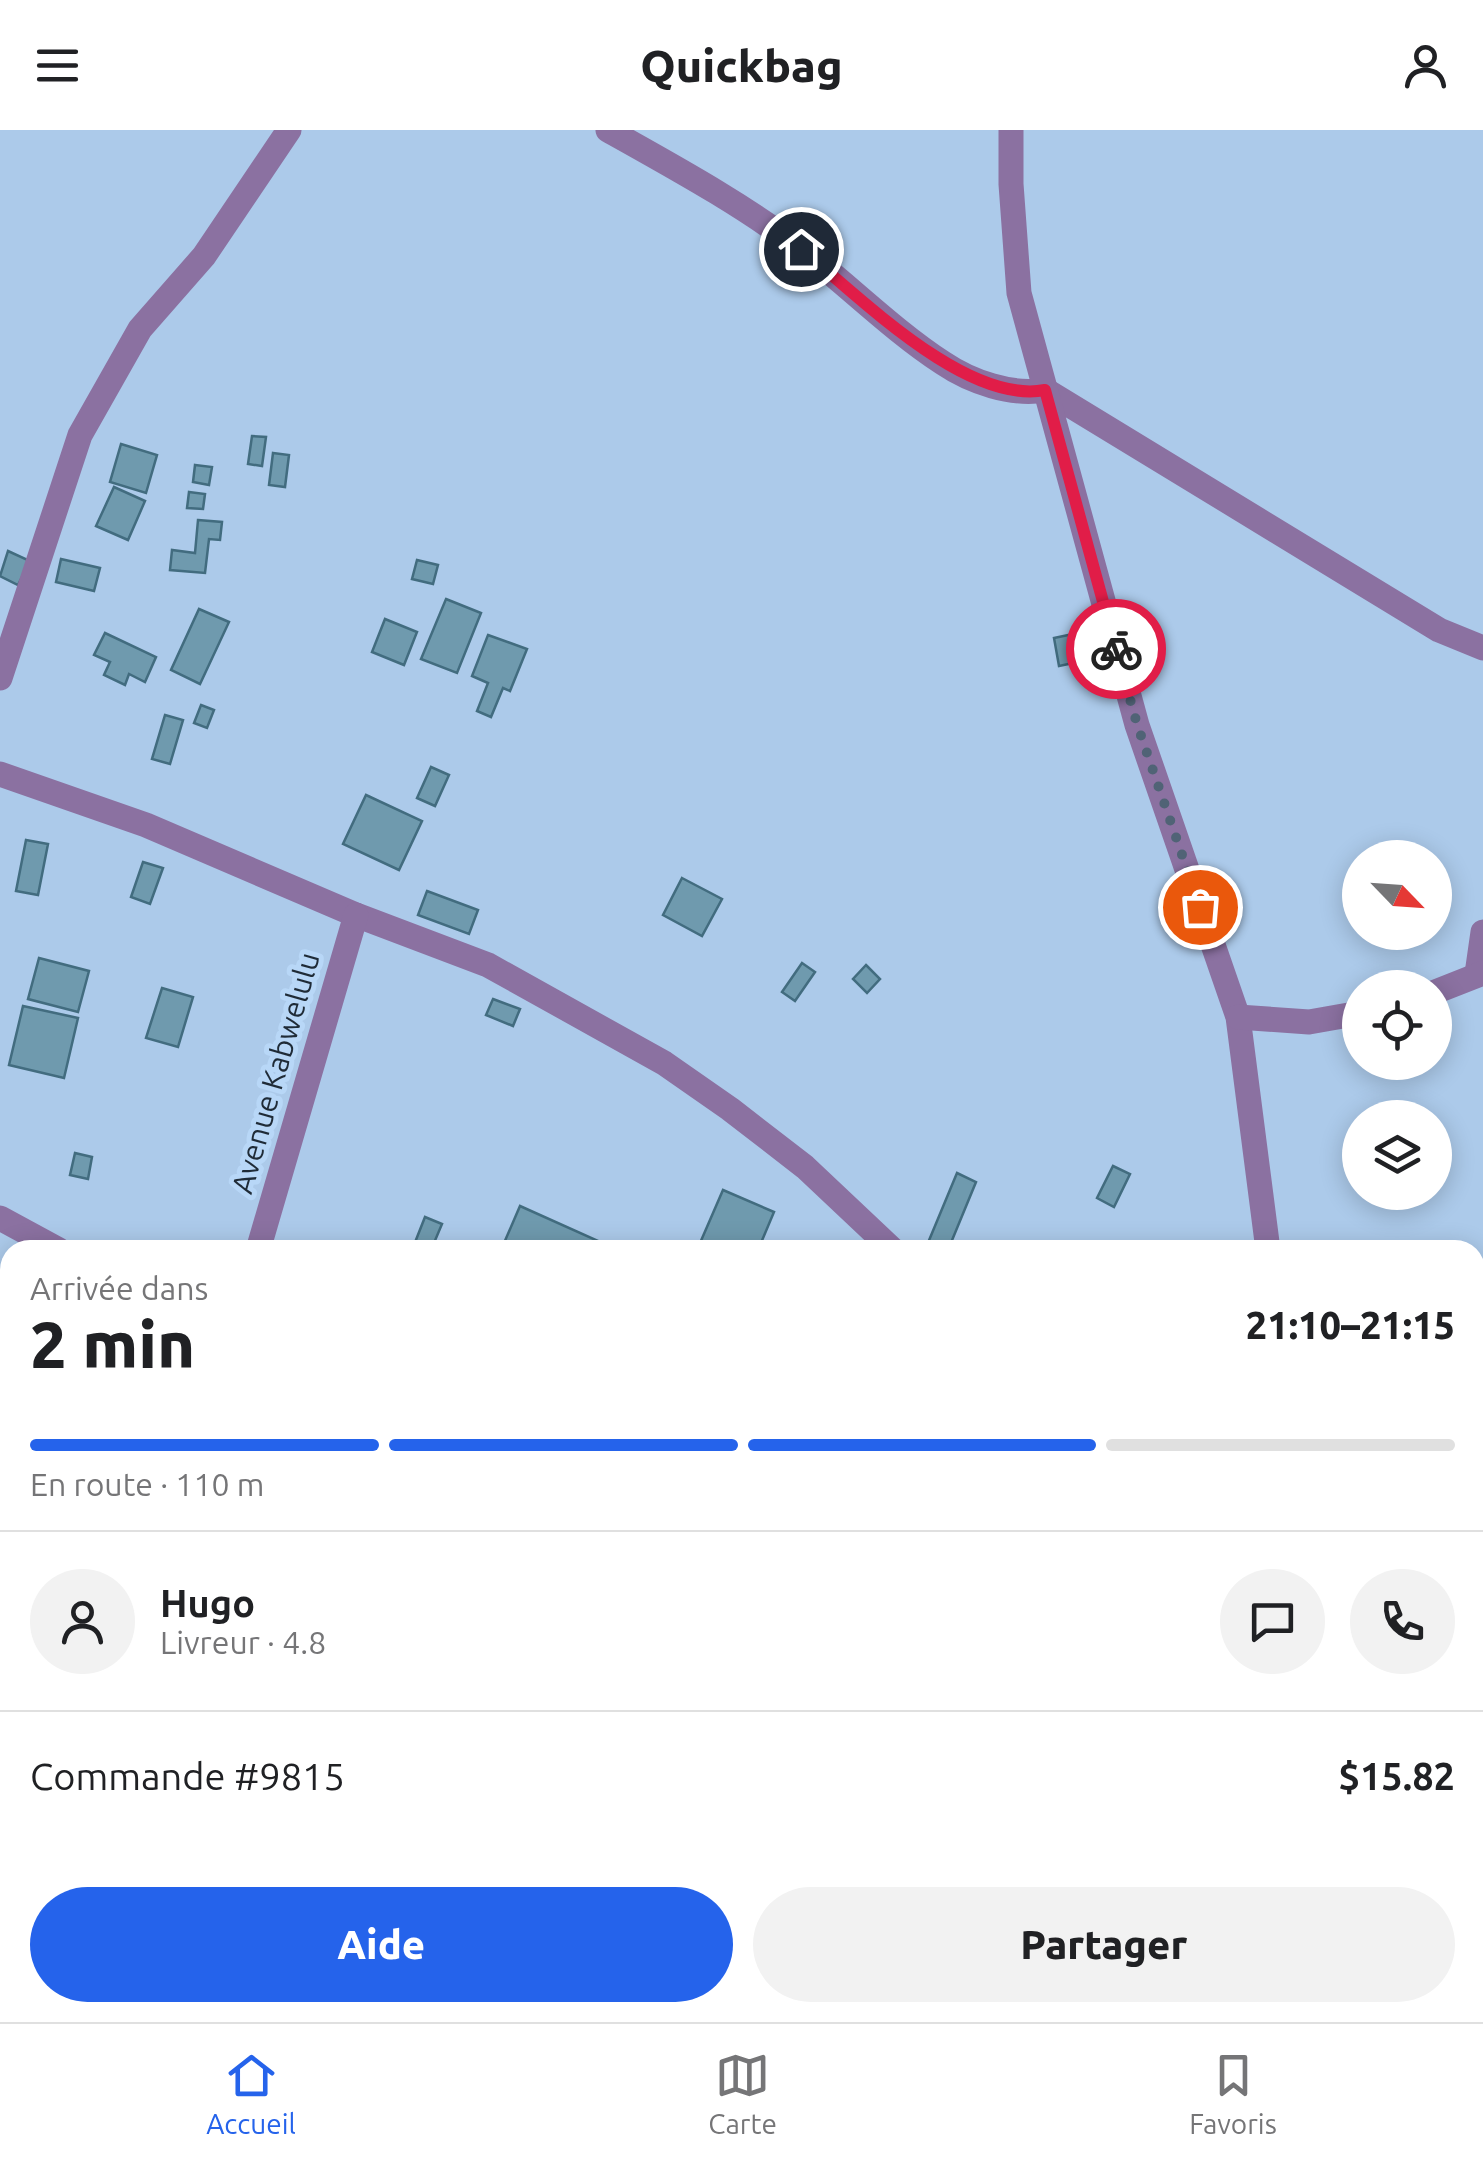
<!DOCTYPE html>
<html lang="fr">
<head>
<meta charset="utf-8">
<style>
	body { margin:0; font-family:Ubuntu,sans-serif; background:#f2f2f2; color:#202124; height:100vh; display:flex; flex-direction:column; font-size:38px; white-space:nowrap }
	* { box-sizing:border-box; margin:0 }
	p { font-size:32px; color:#757577 }
	.icon { flex:none; width:55px; height:55px; fill:none; stroke:currentColor; stroke-width:2; stroke-linecap:round; stroke-linejoin:round }
	.map { position:relative; flex:1; overflow:hidden }
	.panel { position:absolute; left:0px; top:1110px; width:1485px; height:782px; display:flex; flex-direction:column; background:#fff; border-radius:30px 30px 0 0; box-shadow:0 5px 25px #0003 }
	.panel>* { flex:none }
	.needle { width:65px; rotate:115deg }
	.fabs { position:absolute; left:1342px; top:710px; display:grid; gap:20px }
	.fabs a { display:grid; place-items:center; width:110px; height:110px; border-radius:50%; background:#fff; box-shadow:0 5px 25px #0003; font-size:50px }
	.pin { position:absolute; display:grid; place-items:center; width:85px; height:85px; color:#fff; margin:-42px; border:5px solid #fff; border-radius:50%; box-shadow:0 2px 10px #0007 }
	.courier { position:absolute; display:grid; place-items:center; width:100px; height:100px; margin:-50px; border:8px solid #e11d48; border-radius:50%; background:#fff; color:#222; box-shadow:0 2px 12px #0007 }
	.overview em { font-style:normal; font-weight:800 }
	.overview div { display:flex; flex-direction:column-reverse }
	.overview { display:flex; align-items:center; justify-content:space-between; height:170px; padding:0 30px }
	h1 { font-size:65px; font-weight:800; line-height:75px }
	.bar { display:grid; grid-template-columns:repeat(4,1fr); gap:15px 10px; align-content:center; height:120px; padding:0 30px }
	.bar i { height:12px; border-radius:8px; background:#e0e0e0 }
	.bar .active { background:#2563eb }
	.bar p { grid-column:span 4 }
	.line { display:flex; align-items:center; gap:25px; padding:0 30px; border-top:2px solid #e0e0e0 }
	.line div { flex:1 }
	.round { display:grid; place-items:center; flex:none; width:105px; height:105px; border-radius:52px; background:#f2f2f2 }
	.primary-button { display:flex; gap:20px; margin-top:auto; padding:20px 30px }
	.primary-button a { flex:1; height:115px; border-radius:60px; background:#2563eb; color:#fff; font-size:40px; font-weight:800; line-height:115px; text-align:center }
	.primary-button a+a { background:#f2f2f2; color:#202124 }
	header { display:flex; justify-content:space-between; align-items:center; height:130px; padding:0 30px; background:#fff; font-size:45px; font-weight:800 }
	.tab-bar { display:flex; justify-content:space-around; align-items:center; height:140px; border-top:2px solid #e0e0e0; background:#fff; font-size:28px; color:#757577 }
	.tab-bar a { display:grid; justify-items:center; gap:5px }
	.tab-bar .active { color:#2563eb }
	.map>svg:first-child { display:block }
	.building { fill:#6f9aae; stroke:#426c7f; stroke-width:2.5 }
	.lines { fill:none; stroke-linecap:round; stroke-linejoin:round }
	.minor { stroke:#8b71a1; stroke-width:25 }
	.done { stroke:#506376; stroke-width:10; stroke-dasharray:0 18 }
	.route { stroke:#e11d48; stroke-width:12 }
	.labels { text-anchor:middle; stroke-width:10; stroke-linejoin:round; paint-order:stroke }
	.street-label { font-size:30px; fill:#1f2b37; stroke:#b8d7f7 }
</style>
</head>
<body>
<header><svg class="icon" aria-label="menu" viewBox="0 0 24 24"><path d="M4 6h16M4 12h16M4 18h16"/></svg>Quickbag<svg class="icon" aria-label="person" viewBox="0 0 24 24"><circle cx="12" cy="8" r="4"/><path d="M4 21q1-7 8-7t8 7"/></svg></header>
<div class="map">
<svg width="1483" height="1892" viewBox="0 0 1483 1892">
	<rect width="100%" height="100%" fill="#accaea"/>
	<g class="building">
		<path d="M252 306 266 307 262 336 248 334Z"/>
		<path d="M121 314 157 325 146 363 110 352Z"/>
		<path d="M273 323 289 325 285 357 269 355Z"/>
		<path d="M195 335 212 337 209 355 193 352Z"/>
		<path d="M114 357 145 371 128 410 96 396Z"/>
		<path d="M189 362 205 364 203 379 187 378Z"/>
		<path d="M198 390 222 392 220 410 209 409 205 443 170 440 172 420 195 423Z"/>
		<path d="M8 421 30 431 18 455 0 446Z"/>
		<path d="M61 429 100 438 94 461 56 452Z"/>
		<path d="M417 430 438 435 433 454 412 449Z"/>
		<path d="M446 469 481 483 457 543 421 529Z"/>
		<path d="M199 479 229 492 200 554 171 540Z"/>
		<path d="M385 489 417 502 404 535 372 522Z"/>
		<path d="M105 503 156 527 145 552 129 544 125 555 104 545 110 532 94 525Z"/>
		<path d="M1073 504 1078 532 1059 536 1054 508Z"/>
		<path d="M488 505 527 519 510 561 503 558 491 587 477 581 488 553 472 546Z"/>
		<path d="M201 575 214 580 207 598 194 593Z"/>
		<path d="M165 585 183 590 170 634 152 629Z"/>
		<path d="M431 637 449 645 435 676 417 668Z"/>
		<path d="M366 665 422 691 399 740 343 714Z"/>
		<path d="M26 710 48 714 38 765 16 761Z"/>
		<path d="M143 732 163 738 150 774 131 767Z"/>
		<path d="M682 748 722 769 702 806 663 785Z"/>
		<path d="M427 761 478 780 469 804 418 785Z"/>
		<path d="M39 828 89 841 78 882 28 869Z"/>
		<path d="M802 833 815 842 795 871 782 862Z"/>
		<path d="M866 835 880 849 867 863 853 849Z"/>
		<path d="M162 858 193 867 178 917 146 908Z"/>
		<path d="M493 869 520 879 513 896 486 885Z"/>
		<path d="M23 876 78 888 64 948 9 935Z"/>
		<path d="M75 1023 92 1027 88 1049 70 1045Z"/>
		<path d="M1113 1036 1130 1044 1114 1077 1097 1068Z"/>
		<path d="M957 1043 976 1052 948 1120H925Z"/>
		<path d="M723 1060 774 1082 758 1120H697Z"/>
		<path d="M520 1076 605 1114 602 1120H501Z"/>
		<path d="M425 1087 442 1094 431 1120H412Z"/>
		<path d="M1483 1361V1458L1482 1459 1475 1452V1370Z"/>
		<path d="M204 1882H239L236 1892H201Z"/>
	</g>
	<g class="lines">
		<g class="minor">
			<path d="M608 0C674 37 744 75 805 122 851 158 894 201 943 233 971 252 1012 266 1045 260L1439 500 1483 518"/>
			<path d="M1011 0V54L1019 163 1137 595 1238 887 1268 1120"/>
			<path d="M0 548 80 305 140 199 204 126 289 0"/>
			<path d="M0 644 146 695 356 785 488 835 664 933 730 979 805 1037 893 1120"/>
			<path d="M1477 844 1483 802"/>
			<path d="M1435 862 1483 843"/>
			<path d="M1238 887 1309 892 1360 883"/>
			<path d="M0 1088 59 1120"/>
			<path d="M258 1120 356 785"/>
			<path d="M0 1496 10 1502"/>
			<path d="M1475 1500 1483 1507"/>
			<path d="M11 1882 33 1892"/>
			<path d="M460 1892 464 1882"/>
			<path d="M962 1892 964 1882"/>
			<path d="M1371 1892 1372 1882"/>
		</g>
	</g>
	<g class="lines">
		<path class="done" d="M1116 519 1137 594 1200 777"/>
		<path class="route" d="M801 119C859 166 966 275 1045 260L1116 519"/>
	</g>
	<g class="labels">
		<g class="street-label">
			<text transform="translate(276 943) rotate(-74)" y="10">Avenue Kabwelulu</text>
		</g>
	</g>
</svg>
<div class="fabs">
<a><svg class="needle" viewBox="-14 -14 28 28"><path d="M0-13l5 13h-10z" fill="#e53935"/><path d="M0 13l5-13h-10z" fill="#757577"/></svg></a>
<a><svg class="icon" aria-label="locate" viewBox="0 0 24 24"><circle cx="12" cy="12" r="6"/><path d="M12 2v4M12 18v4M2 12h4M18 12h4"/></svg></a>
<a><svg class="icon" aria-label="layers" viewBox="0 0 24 24"><path d="M12 4l9 5-9 5-9-5zM3 14l9 5 9-5"/></svg></a>
</div>
<div class="pin" style="left:1200px;top:777px;background:#ea580c"><svg class="icon" aria-label="bag" viewBox="0 0 24 24"><path d="M5 8h14l-1 12H6zM9 8a3 3 0 0 1 6 0"/></svg></div>
<div class="pin" style="left:801px;top:119px;background:#1f2937"><svg class="icon" aria-label="home" viewBox="0 0 24 24"><path d="M3 11l9-7 9 7M6 9v11h12V9"/></svg></div>
<div class="courier" style="left:1116px;top:519px"><svg class="icon" aria-label="bike" viewBox="0 0 24 24"><circle cx="6" cy="16" r="4"/><circle cx="18" cy="16" r="4"/><path d="M6 16l4-8h5l3 8M10 8l3 8H6M13 5h3"/></svg></div>
<section class="panel">
<div class="overview"><div><h1>2 min</h1><p>Arrivée dans</p></div><em>21:10–21:15</em></div>
<div class="bar"><i class="active"></i><i class="active"></i><i class="active"></i><i></i><p>En route · 110 m</p></div>
<div class="line" style="height:180px"><a class="round"><svg class="icon" aria-label="person" viewBox="0 0 24 24"><circle cx="12" cy="8" r="4"/><path d="M4 21q1-7 8-7t8 7"/></svg></a><div><b>Hugo</b><p>Livreur · 4.8</p></div><a class="round"><svg class="icon" aria-label="chat" viewBox="0 0 24 24"><path d="M4 5h16v11H9l-5 4z"/></svg></a><a class="round"><svg class="icon" aria-label="phone" viewBox="0 0 24 24"><path d="M5 4h4l2 5-3 2q2 4 5 5l2-3 5 2v4C11 20 4 13 5 4z"/></svg></a></div>
<div class="line" style="height:130px"><div>Commande #9815</div><b>$15.82</b></div>
<div class="primary-button"><a>Aide</a><a>Partager</a></div>
</section>
</div>
<nav class="tab-bar">
<a class="active"><svg class="icon" aria-label="home" viewBox="0 0 24 24"><path d="M3 11l9-7 9 7M6 9v11h12V9"/></svg>Accueil</a>
<a><svg class="icon" aria-label="map" viewBox="0 0 24 24"><path d="M3 6l6-2 6 2 6-2v14l-6 2-6-2-6 2zM9 4v14M15 6v14"/></svg>Carte</a>
<a><svg class="icon" aria-label="saved" viewBox="0 0 24 24"><path d="M7 4h10v16l-5-4-5 4z"/></svg>Favoris</a>
</nav>
</body>
</html>
